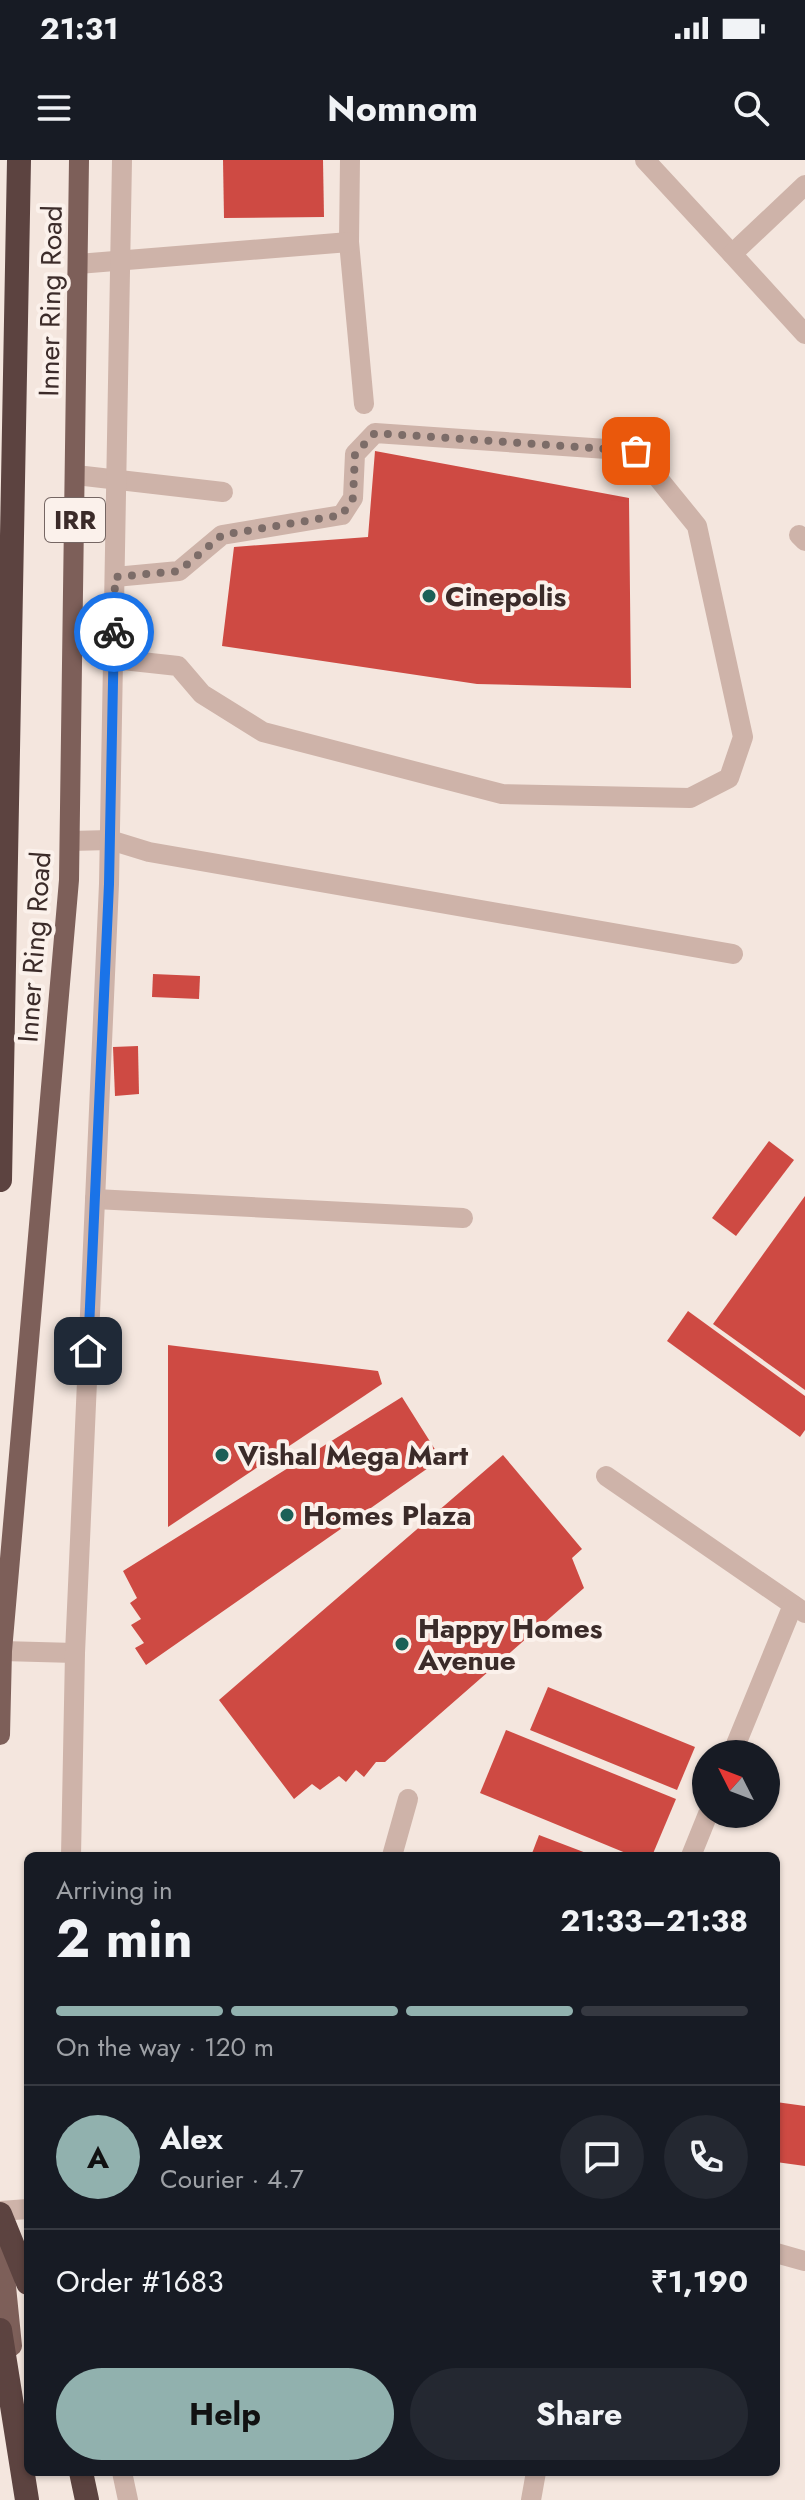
<!DOCTYPE html>
<html lang="en">
<head>
<meta charset="utf-8">
<style>
	body { margin:0; font-family:Jost,sans-serif; background:#242831; color:#f1f3f6; height:100vh; display:flex; flex-direction:column; font-size:30px; white-space:nowrap }
	* { box-sizing:border-box; margin:0 }
	p { font-size:26px; color:#9ea1a6 }
	.icon { flex:none; width:44px; height:44px; fill:none; stroke:currentColor; stroke-width:2; stroke-linecap:round; stroke-linejoin:round }
	.map { position:relative; flex:1; overflow:hidden }
	.details { position:absolute; left:24px; top:1692px; width:756px; height:624px; display:flex; flex-direction:column; background:#171b24; border-radius:12px; box-shadow:0 2px 6px #0004 }
	.details>* { flex:none }
	.needle { width:52px; rotate:312deg }
	.controls { position:absolute; left:692px; top:1580px; display:grid; gap:16px }
	.controls a { display:grid; place-items:center; width:88px; height:88px; border-radius:50%; background:#171b24; box-shadow:0 2px 6px #0004; font-size:40px }
	.pin { position:absolute; display:grid; place-items:center; width:68px; height:68px; color:#fff; margin:-34px; border-radius:16px; box-shadow:0 4px 12px #0006 }
	.courier { position:absolute; display:grid; place-items:center; width:80px; height:80px; margin:-40px; border:6px solid #1a73e8; border-radius:50%; background:#fff; color:#222; box-shadow:0 2px 10px #0007 }
	.summary em { font-style:normal; font-weight:700 }
	.summary div { display:flex; flex-direction:column-reverse }
	.summary { display:flex; align-items:center; justify-content:space-between; height:136px; padding:0 32px }
	h1 { font-size:52px; font-weight:700; line-height:60px }
	.bar { display:grid; grid-template-columns:repeat(4,1fr); gap:12px 8px; align-content:center; height:96px; padding:0 32px }
	.bar i { height:10px; border-radius:6px; background:#363941 }
	.bar .active { background:#91b1ae }
	.bar p { grid-column:span 4 }
	.line { display:flex; align-items:center; gap:20px; padding:0 32px; border-top:2px solid #363941 }
	.line div { flex:1 }
	.round { display:grid; place-items:center; flex:none; width:84px; height:84px; border-radius:42px; background:#242831 }
	.button { display:flex; gap:16px; margin-top:auto; padding:16px 32px }
	.button a { flex:1; height:92px; border-radius:48px; background:#91b1ae; color:#111; font-size:32px; font-weight:700; line-height:92px; text-align:center }
	.button a+a { background:#242831; color:#f1f3f6 }
	.status { display:flex; justify-content:space-between; align-items:center; height:56px; padding:0 40px; background:#171b24; direction:ltr }
	.status svg { height:22px; fill:currentColor }
	header { display:flex; justify-content:space-between; align-items:center; height:104px; padding:0 32px; background:#171b24; font-size:36px; font-weight:700 }
	.map>svg:first-child { display:block }
	.building { fill:#ce4a43 }
	.lines { fill:none; stroke-linecap:round; stroke-linejoin:round }
	.service { stroke:#ceb3a9; stroke-width:20 }
	.minor { stroke:#ceb3a9; stroke-width:20 }
	.tertiary { stroke:#ceb3a9; stroke-width:20 }
	.primary { stroke:#7d5f59; stroke-width:20 }
	.motorway { stroke:#5c4340; stroke-width:24 }
	.done { stroke:#7c6c68; stroke-width:8; stroke-dasharray:0 14.4 }
	.route { stroke:#1a73e8; stroke-width:10 }
	.poi-dot { fill:#1b6057; stroke:#fbf1eb; stroke-width:3 }
	.labels { text-anchor:middle; stroke-width:8; stroke-linejoin:round; paint-order:stroke }
	.shield { fill:#fbf1eb; stroke:#756663; stroke-width:2 }
	.shield-label { font-size:26px; font-weight:bold; fill:#3b2b29 }
	.street-label { font-size:28px; fill:#3b2b29; stroke:#fbf1eb }
	.poi-label { font-size:28px; font-weight:bold; fill:#3b2b29; stroke:#fbf1eb; text-anchor:start }
</style>
</head>
<body>
<div class="status"><b>21:31</b><svg viewBox="0 0 49 12"><path d="M0 12V9h3v3zM5 12V6h3v6zM10 12V3h3v9zM15 12V0h3v12zM26 1h20v11H26zM47 4h2v5h-2z"/></svg></div>
<header><svg class="icon" aria-label="menu" viewBox="0 0 24 24"><path d="M4 6h16M4 12h16M4 18h16"/></svg>Nomnom<svg class="icon" aria-label="search" viewBox="0 0 24 24"><circle cx="10" cy="10" r="6"/><path d="M15 15l6 6"/></svg></header>
<div class="map">
<svg width="805" height="2340" viewBox="0 0 805 2340">
	<rect width="100%" height="100%" fill="#f4e6de"/>
	<g class="building">
		<path d="M223 0H323L324 57 224 58Z"/>
		<path d="M375 291 629 338 631 528 477 524 222 486 234 387 368 377Z"/>
		<path d="M153 814 200 816 199 839 152 837Z"/>
		<path d="M138 886 139 934 115 936 113 887Z"/>
		<path d="M769 981 794 1000 736 1076 712 1058Z"/>
		<path d="M805 1036V1230L713 1164Z"/>
		<path d="M688 1151 805 1236V1270L800 1277 667 1181Z"/>
		<path d="M168 1185 378 1211 382 1224 168 1367Z"/>
		<path d="M402 1237 441 1299 146 1505 135 1488 144 1483 131 1465 141 1459 130 1443 137 1438 123 1411Z"/>
		<path d="M503 1295 582 1389 572 1398 584 1428 385 1602H376L364 1617 356 1610 346 1622 339 1616 320 1630 312 1624 294 1639 219 1540Z"/>
		<path d="M548 1527 695 1587 677 1630 530 1570Z"/>
		<path d="M506 1570 676 1639 652 1696H633L480 1633Z"/>
		<path d="M539 1675 594 1696H531Z"/>
		<path d="M776 1942 805 1946V2006L776 2002Z"/>
	</g>
	<g class="lines">
		<g class="service">
			<path d="M76 315 223 332"/>
			<path d="M114 499 178 506 202 534 263 572 502 634 690 638 729 618 743 577 697 366 636 291 375 273 355 294 353 338 342 355 222 375 179 411 115 417"/>
			<path d="M70 681 110 680 149 692 733 794"/>
			<path d="M95 1039 463 1058"/>
		</g>
		<g class="minor">
			<path d="M350 0 349 82 364 244"/>
			<path d="M645 0 732 94"/>
			<path d="M805 25 732 94 805 174"/>
			<path d="M78 104 349 82"/>
			<path d="M799 375 805 381"/>
			<path d="M606 1316 805 1453"/>
			<path d="M732 1594 793 1445"/>
			<path d="M392 1696 408 1639"/>
			<path d="M691 1696 708 1654"/>
			<path d="M776 2093 805 2101"/>
			<path d="M531 2340 536 2312"/>
		</g>
		<g class="tertiary">
			<path d="M2 1491 75 1493"/>
			<path d="M71 1696 75 1493 109 724 122 0"/>
			<path d="M0 2051 28 2049"/>
			<path d="M122 2312 128 2340"/>
		</g>
		<g class="primary">
			<path d="M0 1575 2 1491 69 720 79 0"/>
			<path d="M0 2067 12 2186"/>
		</g>
		<g class="motorway">
			<path d="M0 1020 19 0"/>
			<path d="M0 2054 28 2123"/>
			<path d="M0 2170 27 2340"/>
			<path d="M81 2312 87 2340"/>
		</g>
	</g>
	<g class="lines">
		<path class="done" d="M114 472 115 417 179 411 222 375 342 355 353 338 355 294 375 273 636 291"/>
		<path class="route" d="M88 1191 109 724 114 472"/>
	</g>
	<g class="poi-dot">
		<circle cx="429" cy="436" r="8"/>
		<circle cx="222" cy="1295" r="8"/>
		<circle cx="287" cy="1355" r="8"/>
		<circle cx="402" cy="1484" r="8"/>
	</g>
	<g class="labels">
		<rect class="shield" x="45" y="338" width="60" height="44" rx="6"/>
		<g class="shield-label">
			<text x="75" y="369">IRR</text>
		</g>
		<g class="street-label">
			<text transform="translate(50 141) rotate(-89)" y="10">Inner Ring Road</text>
			<text transform="translate(34 787) rotate(-86)" y="10">Inner Ring Road</text>
		</g>
		<g class="poi-label">
			<text x="445" y="446">Cinepolis</text>
			<text x="238" y="1305">Vishal Mega Mart</text>
			<text x="303" y="1365">Homes Plaza</text>
			<text x="418" y="1478">Happy Homes<tspan x="418" dy="32">Avenue</tspan></text>
		</g>
	</g>
</svg>
<div class="controls">
<a><svg class="needle" viewBox="-14 -14 28 28"><path d="M0-13l5 13h-10z" fill="#e53935"/><path d="M0 13l5-13h-10z" fill="#9ea1a6"/></svg></a>
</div>
<div class="pin" style="left:636px;top:291px;background:#ea580c"><svg class="icon" aria-label="bag" viewBox="0 0 24 24"><path d="M5 8h14l-1 12H6zM9 8a3 3 0 0 1 6 0"/></svg></div>
<div class="pin" style="left:88px;top:1191px;background:#1f2937"><svg class="icon" aria-label="home" viewBox="0 0 24 24"><path d="M3 11l9-7 9 7M6 9v11h12V9"/></svg></div>
<div class="courier" style="left:114px;top:472px"><svg class="icon" aria-label="bike" viewBox="0 0 24 24"><circle cx="6" cy="16" r="4"/><circle cx="18" cy="16" r="4"/><path d="M6 16l4-8h5l3 8M10 8l3 8H6M13 5h3"/></svg></div>
<section class="details">
<div class="summary"><div><h1>2 min</h1><p>Arriving in</p></div><em>21:33–21:38</em></div>
<div class="bar"><i class="active"></i><i class="active"></i><i class="active"></i><i></i><p>On the way · 120 m</p></div>
<div class="line" style="height:144px"><b class="round" style="background:#91b1ae;color:#111">A</b><div><b>Alex</b><p>Courier · 4.7</p></div><a class="round"><svg class="icon" aria-label="chat" viewBox="0 0 24 24"><path d="M4 5h16v11H9l-5 4z"/></svg></a><a class="round"><svg class="icon" aria-label="phone" viewBox="0 0 24 24"><path d="M5 4h4l2 5-3 2q2 4 5 5l2-3 5 2v4C11 20 4 13 5 4z"/></svg></a></div>
<div class="line" style="height:104px"><div>Order #1683</div><b>₹1,190</b></div>
<div class="button"><a>Help</a><a>Share</a></div>
</section>
</div>
</body>
</html>
